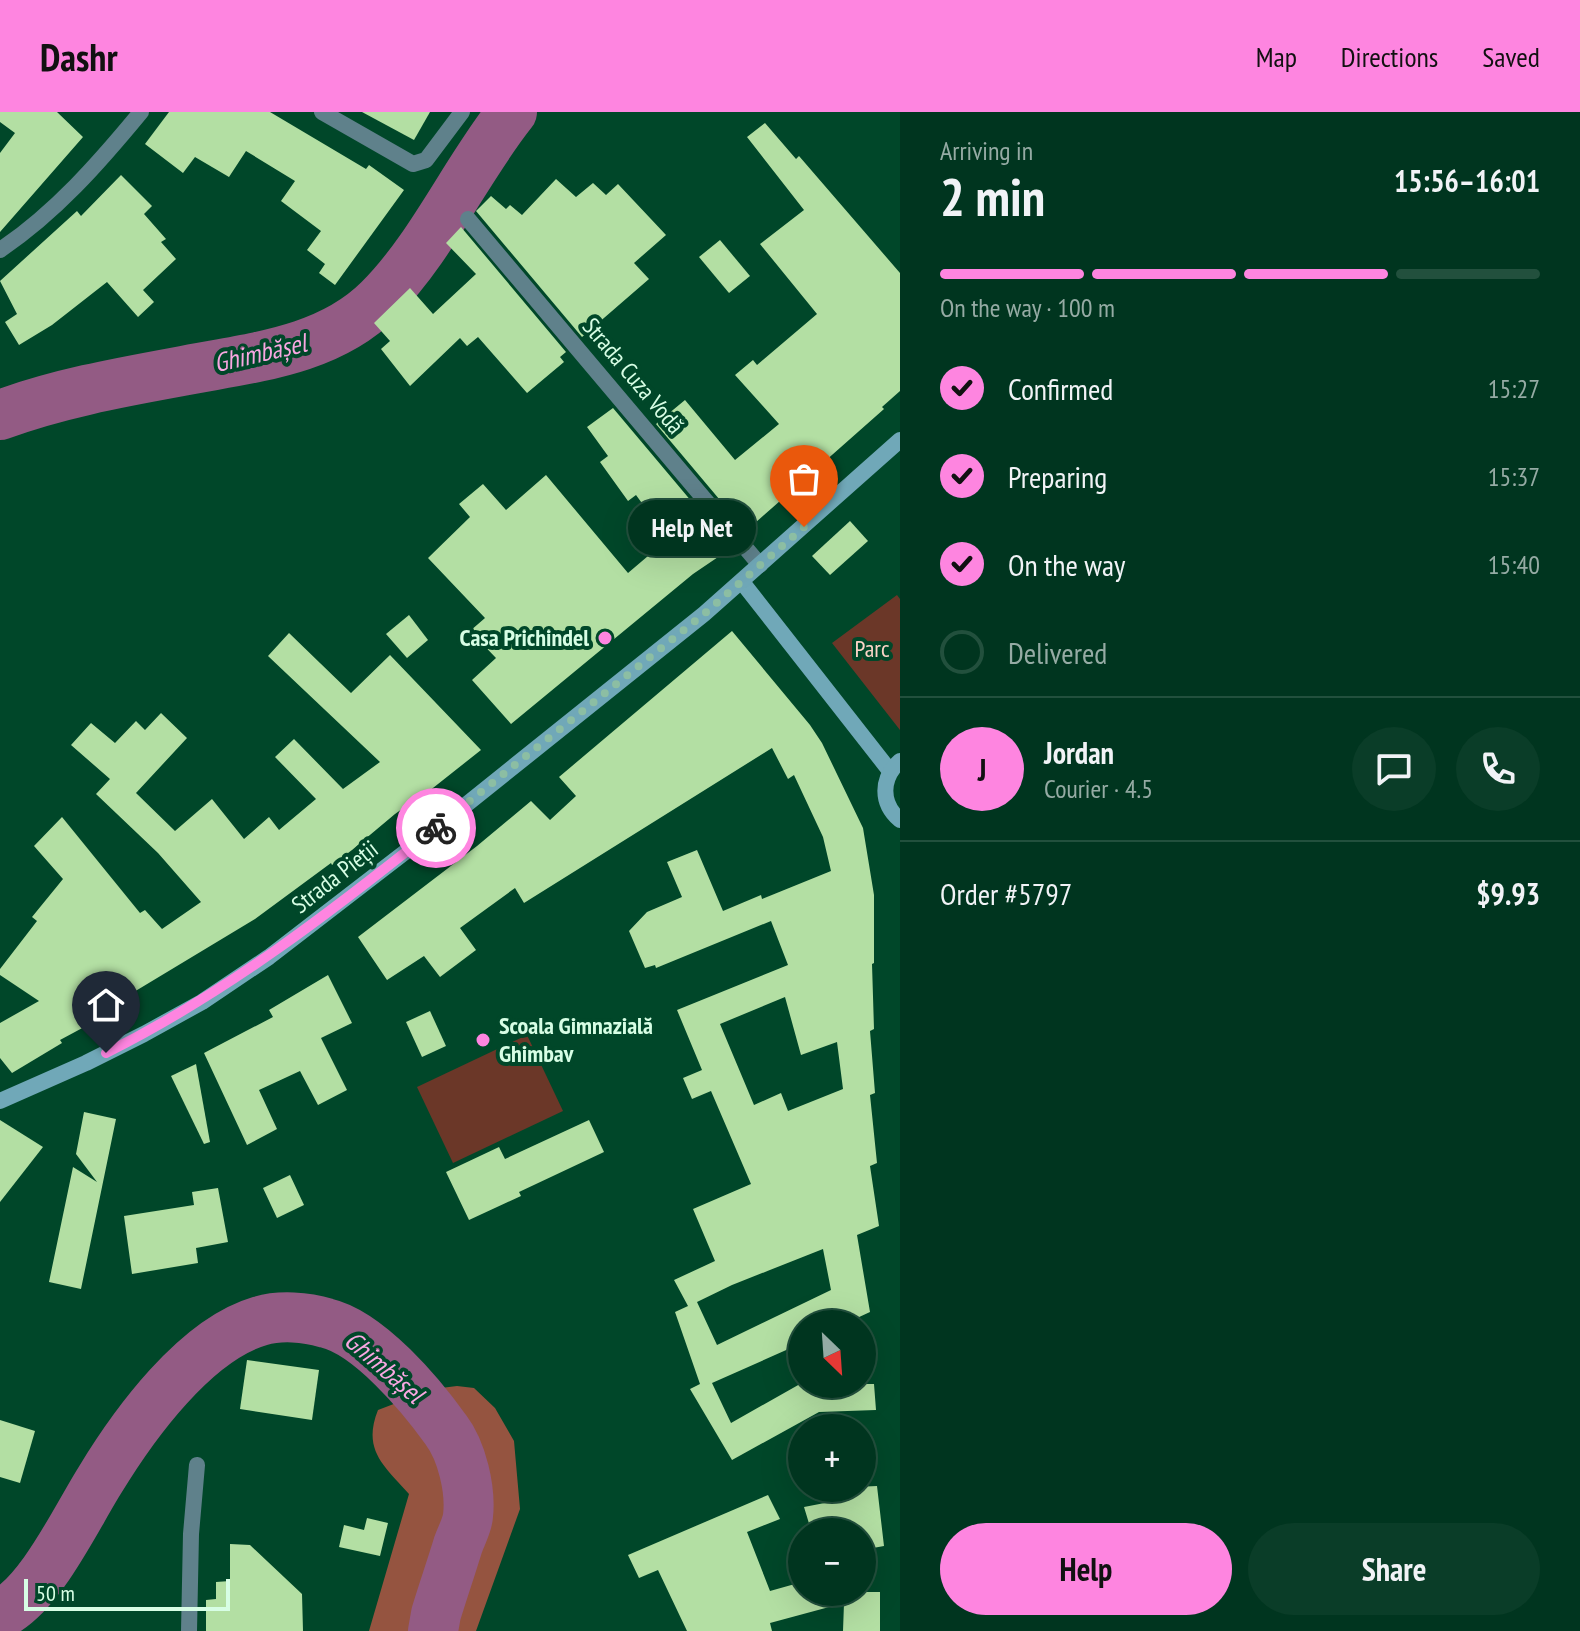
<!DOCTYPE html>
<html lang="en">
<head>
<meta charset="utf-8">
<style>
	body { margin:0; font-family:"PT Sans Narrow",sans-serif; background:#0a3d28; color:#f1f3f6; height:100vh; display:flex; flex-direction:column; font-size:30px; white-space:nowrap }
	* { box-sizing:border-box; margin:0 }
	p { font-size:26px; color:#95aba4 }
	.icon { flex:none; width:44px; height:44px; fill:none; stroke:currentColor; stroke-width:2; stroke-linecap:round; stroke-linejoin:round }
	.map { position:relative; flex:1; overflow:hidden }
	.panel { display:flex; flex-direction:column; background:#00351f; width:680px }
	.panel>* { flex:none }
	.needle { width:52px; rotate:155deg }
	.buttons { position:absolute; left:788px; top:1198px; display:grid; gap:16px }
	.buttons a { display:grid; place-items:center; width:88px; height:88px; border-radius:50%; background:#00351f; box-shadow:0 8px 32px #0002,0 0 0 2px #22503d; font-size:40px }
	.scale { position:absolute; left:24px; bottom:20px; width:206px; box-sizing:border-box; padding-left:8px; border:4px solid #d7fee5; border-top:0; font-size:22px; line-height:28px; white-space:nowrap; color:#d7fee5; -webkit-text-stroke:6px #004729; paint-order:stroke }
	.pin { position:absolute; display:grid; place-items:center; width:68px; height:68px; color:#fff; margin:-82px -34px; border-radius:50% 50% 50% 0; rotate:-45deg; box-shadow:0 0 8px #0007 }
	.pin .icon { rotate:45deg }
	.courier { position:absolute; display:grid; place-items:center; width:80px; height:80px; margin:-40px; border:6px solid #fe85e0; border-radius:50%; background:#fff; color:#222; box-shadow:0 2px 10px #0007 }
	.bubble { position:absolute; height:56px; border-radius:28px; background:#00351f; box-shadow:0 8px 32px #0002,0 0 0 2px #22503d; font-size:26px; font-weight:700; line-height:56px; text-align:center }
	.head em { font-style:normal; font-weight:700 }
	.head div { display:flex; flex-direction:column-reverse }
	.head { display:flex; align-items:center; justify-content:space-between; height:136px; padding:0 40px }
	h1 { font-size:52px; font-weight:700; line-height:60px }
	.bar { display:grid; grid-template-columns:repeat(4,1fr); gap:12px 8px; align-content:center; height:96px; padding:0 40px }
	.bar i { height:10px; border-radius:6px; background:#22503d }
	.bar .selected { background:#fe85e0 }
	.bar p { grid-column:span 4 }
	.line { display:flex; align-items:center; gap:20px; padding:0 40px; border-top:2px solid #22503d }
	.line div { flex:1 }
	.round { display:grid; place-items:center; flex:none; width:84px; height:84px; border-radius:42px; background:#0a3d28 }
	ol { padding:0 40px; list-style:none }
	li { display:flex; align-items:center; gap:24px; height:88px }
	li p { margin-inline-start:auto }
	li .icon { padding:8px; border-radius:50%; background:#fe85e0; color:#111; stroke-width:4 }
	li:last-child { color:#95aba4 }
	li i { width:44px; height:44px; border:4px solid #22503d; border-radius:50% }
	.cta { display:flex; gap:16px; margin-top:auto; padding:16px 40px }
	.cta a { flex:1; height:92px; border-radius:48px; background:#fe85e0; color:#111; font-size:32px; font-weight:700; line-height:92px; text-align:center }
	.cta a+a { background:#0a3d28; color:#f1f3f6 }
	header { display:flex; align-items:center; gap:48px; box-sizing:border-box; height:112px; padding:0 40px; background:#fe85e0; color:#111 }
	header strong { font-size:38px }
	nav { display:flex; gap:44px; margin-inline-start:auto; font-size:28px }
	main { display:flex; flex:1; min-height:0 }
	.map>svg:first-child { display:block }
	.green { fill:#6b3728 }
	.forest { fill:#955440 }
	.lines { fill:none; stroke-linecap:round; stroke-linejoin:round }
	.river { stroke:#935b84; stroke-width:50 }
	.building { fill:#b3dfa3; fill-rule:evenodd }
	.street { stroke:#5f818b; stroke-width:16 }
	.secondary { stroke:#70a8b8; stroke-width:16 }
	.done { stroke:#8cbea3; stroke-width:8; stroke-dasharray:0 14.4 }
	.route { stroke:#fe85e0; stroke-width:10 }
	.poi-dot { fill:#fe85e0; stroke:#004729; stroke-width:3 }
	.labels { text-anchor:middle; stroke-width:8; stroke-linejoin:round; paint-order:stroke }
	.street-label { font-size:24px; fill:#d7fee5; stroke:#004729 }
	.poi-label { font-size:24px; font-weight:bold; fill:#d7fee5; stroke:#004729; text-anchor:end }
	.park-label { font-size:24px; fill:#fdd4c8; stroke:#004729 }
	.water-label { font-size:26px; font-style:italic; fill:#f9a7e2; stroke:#004729 }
</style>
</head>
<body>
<header>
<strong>Dashr</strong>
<nav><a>Map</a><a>Directions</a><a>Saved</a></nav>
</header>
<main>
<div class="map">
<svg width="900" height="1519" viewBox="0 0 900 1519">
	<rect width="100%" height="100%" fill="#004729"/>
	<g class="green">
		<path d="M897 483 900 487V618L832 531Z"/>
		<path d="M527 923 563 999 453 1051 417 975Z"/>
	</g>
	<path class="forest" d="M457 1274 474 1276 495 1296 514 1329 520 1397 476 1519H369L409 1382C384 1354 362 1338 378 1298L433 1277Z"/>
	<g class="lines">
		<g class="river">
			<path d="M0 303C57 282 117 271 177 260 246 246 326 241 379 188 432 135 465 59 512 0"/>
			<path d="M0 1502C40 1484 76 1406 100 1368 134 1312 195 1228 260 1209 280 1203 306 1205 326 1211 369 1221 421 1283 446 1318 462 1339 471 1378 468 1404 467 1414 461 1424 458 1433 451 1456 443 1479 436 1502L433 1519"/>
		</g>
	</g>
	<g class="building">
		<path d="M0 0H57L83 25 0 120V41L15 21 0 10Z"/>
		<path d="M169 0H270L366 57 369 53 404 78 335 173 319 161 325 152 307 138 321 119 281 89 295 69 246 39 229 65 195 45 183 61 145 32Z"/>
		<path d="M362 0H430L414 28Z"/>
		<path d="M765 11 796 47 799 44 900 161V279L882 295 884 297 746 419 656 312 685 288 735 348 779 312 735 263 753 248 757 253 817 202 760 132 804 98 747 25Z"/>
		<path d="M121 63 152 94 144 102 166 127 161 130 176 147 143 178 154 190 138 205 107 170 52 213 19 233 5 210 17 202 0 169 77 99 81 104Z"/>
		<path d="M556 67 576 85 593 71 606 83 618 72 666 123 634 151 649 167 582 225 476 99 491 84 506 97 510 93 522 103Z"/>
		<path d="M461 115 566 240 560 245 564 250 527 281 478 225 467 234 460 226 410 274 381 237 390 229 374 211 410 176 433 202 476 162 446 131Z"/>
		<path d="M720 128 750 164 729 181 699 145Z"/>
		<path d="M613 296 729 434 723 439 724 441 693 462 511 612 472 568 496 546 470 519 485 506 428 446 470 405 459 392 483 372 506 398 546 363 628 461 668 427 636 383 628 389 600 350 608 344 587 315Z"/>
		<path d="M850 409 868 429 830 463 812 444Z"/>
		<path d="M409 503 428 528 407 546 386 522Z"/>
		<path d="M732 519 810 613 822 631 863 716 874 783V851L872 852 874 917 870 919 875 981 870 983 877 1051 870 1054 879 1114 857 1123 870 1200 844 1212H802V1231L712 1271 731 1311 800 1272H874L876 1298 819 1300 732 1348 690 1277 700 1272 675 1200 688 1194 674 1168 715 1149 693 1097 751 1072 711 979 692 987 683 966 702 958 677 898 788 853 771 809 656 856 655 853 645 856 629 819 647 800 682 785 667 750 697 738 723 799 761 783 762 787 831 759 823 725 794 663 788 667 772 636 524 791 515 776 460 816 476 838 440 865 424 844 387 868 358 825 477 734 531 689 550 708 576 684 559 665ZM785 885 801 943 837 930 843 977 788 999 781 981 754 993 720 912ZM823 1137 831 1178 717 1233 697 1190 732 1173Z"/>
		<path d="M289 521 351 581 390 543 481 638 414 691 412 690 395 702 352 738 332 753 331 751 255 807 109 895 114 899 60 928 62 931 12 961 0 946V911L39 889 0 863V857L37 809 32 805 63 767 34 734 62 705 140 801 145 798 162 817 201 790 158 741 96 682 110 667 71 633 91 611 115 631 136 609 145 618 161 601 187 626 136 681 175 719 212 687 244 727 269 705 279 718 316 687 275 645 294 627 343 677 380 650 268 544Z"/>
		<path d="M328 863 352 911 321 926 347 978 318 993 300 959 259 978 277 1017 247 1033 204 941 273 905 269 898Z"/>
		<path d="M430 899 446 934 422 945 406 910Z"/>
		<path d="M196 952 210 1030 204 1032 171 964Z"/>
		<path d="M84 1000 116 1007 81 1177 49 1170 73 1055 97 1070 76 1042Z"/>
		<path d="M0 1008 43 1035 0 1090Z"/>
		<path d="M589 1008 604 1040 519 1080 521 1084 469 1108 446 1060 499 1035 505 1047Z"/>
		<path d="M290 1063 304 1093 277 1106 263 1076Z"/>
		<path d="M218 1076 228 1130 196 1136 198 1151 132 1162 124 1104 194 1093 192 1080Z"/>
		<path d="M247 1248 319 1258 312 1308 240 1297Z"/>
		<path d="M0 1308 35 1319 20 1371 0 1365Z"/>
		<path d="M877 1374 884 1434 862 1438V1420H823L822 1415 811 1418 804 1395 835 1389 834 1376Z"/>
		<path d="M768 1383 780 1407 747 1420 770 1479 802 1470V1480H880V1519H843L844 1491 770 1511 772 1519H687L658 1458 639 1466 628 1443Z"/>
		<path d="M367 1406 388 1411 380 1444 339 1435 344 1413 364 1418Z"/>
		<path d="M230 1432 250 1433 302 1482 303 1519H206V1488L216 1487V1470L230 1469Z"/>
	</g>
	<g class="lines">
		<g class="street">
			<path d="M322 0 413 52 426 48 462 0"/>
			<path d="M468 107 760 453"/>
			<path d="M0 138C55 101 99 51 141 0"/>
			<path d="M189 1519 191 1422 197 1353"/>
		</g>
		<g class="secondary">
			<path d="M742 470 890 659"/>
			<path d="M900 649C881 666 880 691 900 708"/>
			<path d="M0 989 86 951 144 922 202 890 269 845 452 704 704 502 900 328"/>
		</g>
	</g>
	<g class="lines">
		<path class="done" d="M436 716 704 502 804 415"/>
		<path class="route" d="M106 941C226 881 331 800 436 716"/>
	</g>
	<g class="poi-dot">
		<circle cx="605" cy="526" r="8"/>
		<circle cx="483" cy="928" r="8"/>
	</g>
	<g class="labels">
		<g class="street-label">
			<text transform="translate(633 264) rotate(50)" y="8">Strada Cuza Vodă</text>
			<text transform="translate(335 765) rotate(-38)" y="8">Strada Pieții</text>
		</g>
		<g class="poi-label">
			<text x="589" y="534">Casa Prichindel</text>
			<text x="499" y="922" text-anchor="start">Scoala Gimnazială<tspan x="499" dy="28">Ghimbav</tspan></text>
		</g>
		<g class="park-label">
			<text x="872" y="545">Parc</text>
		</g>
		<g class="water-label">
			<text transform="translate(260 241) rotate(-13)" y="9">Ghimbășel</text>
			<text transform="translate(384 1255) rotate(41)" y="9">Ghimbășel</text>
		</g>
	</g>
</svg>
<div class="buttons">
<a><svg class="needle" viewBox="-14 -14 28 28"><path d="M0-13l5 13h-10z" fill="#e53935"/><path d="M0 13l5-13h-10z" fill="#95aba4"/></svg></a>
<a>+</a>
<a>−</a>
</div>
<div class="scale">50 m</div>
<div class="pin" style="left:804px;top:415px;background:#ea580c"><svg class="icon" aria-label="bag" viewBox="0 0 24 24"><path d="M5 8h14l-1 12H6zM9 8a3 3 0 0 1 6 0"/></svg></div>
<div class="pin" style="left:106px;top:941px;background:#1f2937"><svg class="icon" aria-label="home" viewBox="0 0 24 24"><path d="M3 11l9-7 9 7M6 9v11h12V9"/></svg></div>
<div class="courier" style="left:436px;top:716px"><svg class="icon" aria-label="bike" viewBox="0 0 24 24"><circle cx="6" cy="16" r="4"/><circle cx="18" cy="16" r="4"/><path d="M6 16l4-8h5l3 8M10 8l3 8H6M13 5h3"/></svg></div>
<div class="bubble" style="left:628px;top:388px;width:128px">Help Net</div>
</div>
<section class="panel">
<div class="head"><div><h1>2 min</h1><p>Arriving in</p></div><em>15:56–16:01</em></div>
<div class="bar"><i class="selected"></i><i class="selected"></i><i class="selected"></i><i></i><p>On the way · 100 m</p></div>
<ol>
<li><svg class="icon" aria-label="check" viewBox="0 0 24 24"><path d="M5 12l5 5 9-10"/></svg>Confirmed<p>15:27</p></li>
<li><svg class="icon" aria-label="check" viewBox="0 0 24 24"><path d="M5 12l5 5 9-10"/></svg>Preparing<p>15:37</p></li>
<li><svg class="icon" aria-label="check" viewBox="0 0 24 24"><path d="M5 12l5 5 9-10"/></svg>On the way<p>15:40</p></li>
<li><i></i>Delivered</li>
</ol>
<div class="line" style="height:144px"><b class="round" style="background:#fe85e0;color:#111">J</b><div><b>Jordan</b><p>Courier · 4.5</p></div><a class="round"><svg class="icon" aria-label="chat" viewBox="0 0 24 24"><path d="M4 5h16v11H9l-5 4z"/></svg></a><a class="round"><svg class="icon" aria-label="phone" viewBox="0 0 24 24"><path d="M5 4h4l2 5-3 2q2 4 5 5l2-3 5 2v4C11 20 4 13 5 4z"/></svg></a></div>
<div class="line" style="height:104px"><div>Order #5797</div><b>$9.93</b></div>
<div class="cta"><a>Help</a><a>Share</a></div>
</section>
</main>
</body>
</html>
